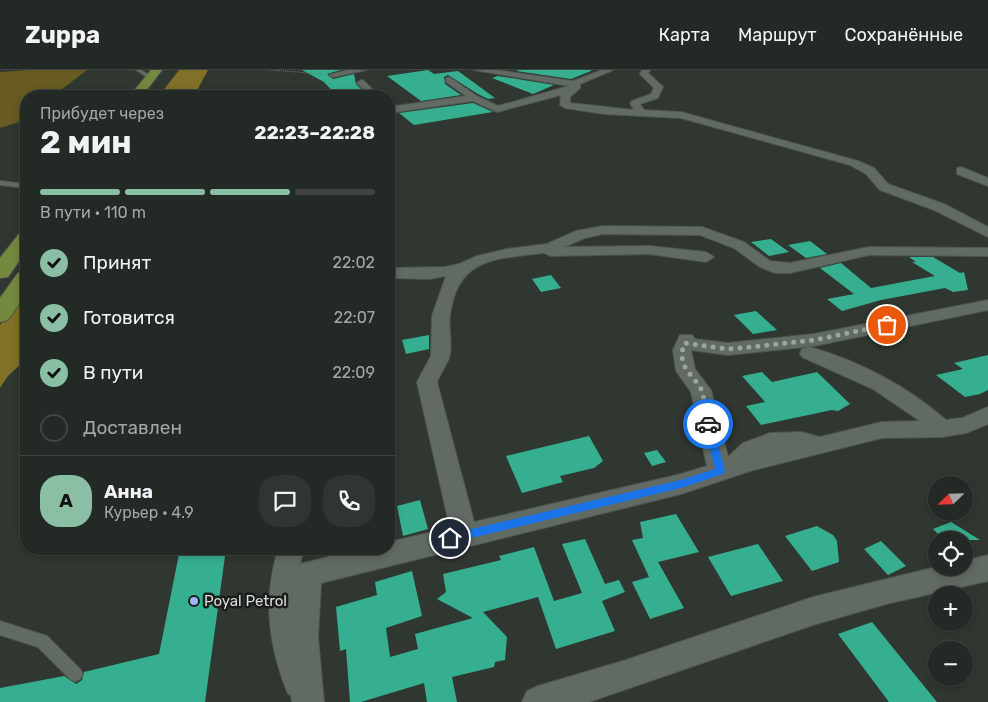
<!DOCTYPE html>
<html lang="ru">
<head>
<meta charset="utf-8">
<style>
	body { margin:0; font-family:Rubik,sans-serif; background:#2f3531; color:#f1f3f6; height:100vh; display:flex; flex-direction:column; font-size:19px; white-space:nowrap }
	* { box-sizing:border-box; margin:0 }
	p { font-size:16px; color:#a3a6a6 }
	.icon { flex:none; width:28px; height:28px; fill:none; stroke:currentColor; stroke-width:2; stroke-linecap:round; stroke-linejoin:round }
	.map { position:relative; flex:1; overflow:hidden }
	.details { position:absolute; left:20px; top:20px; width:375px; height:465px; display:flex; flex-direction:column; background:#232924; border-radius:20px; box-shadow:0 2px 8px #0003,0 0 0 1px #404541 }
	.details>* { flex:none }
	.needle { width:32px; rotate:247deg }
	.fabs { position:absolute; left:928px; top:406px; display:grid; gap:10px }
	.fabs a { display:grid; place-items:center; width:45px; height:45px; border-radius:50%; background:#232924; box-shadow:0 2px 8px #0003,0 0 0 1px #404541; font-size:25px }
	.pin { position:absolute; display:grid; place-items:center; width:42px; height:42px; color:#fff; margin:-21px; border:2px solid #fff; border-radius:50%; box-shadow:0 1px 5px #0007 }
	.courier { position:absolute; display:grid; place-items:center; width:50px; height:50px; margin:-25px; border:4px solid #1a73e8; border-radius:50%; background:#fff; color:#222; box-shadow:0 1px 6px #0007 }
	.summary em { font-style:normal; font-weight:700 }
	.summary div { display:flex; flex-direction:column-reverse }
	.summary { display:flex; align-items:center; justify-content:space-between; height:85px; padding:0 20px }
	h1 { font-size:32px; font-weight:700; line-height:38px }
	.bar { display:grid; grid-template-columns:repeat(4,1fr); gap:8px 5px; align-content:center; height:60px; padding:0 20px }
	.bar i { height:6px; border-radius:4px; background:#404541 }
	.bar .active { background:#8abfa5 }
	.bar p { grid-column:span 4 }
	.line { display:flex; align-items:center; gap:12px; padding:0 20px; border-top:1px solid #404541 }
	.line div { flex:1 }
	.round { display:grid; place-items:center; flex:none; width:52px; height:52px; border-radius:20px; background:#2f3531 }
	ol { padding:0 20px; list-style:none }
	li { display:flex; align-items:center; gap:15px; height:55px }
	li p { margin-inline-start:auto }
	li .icon { padding:5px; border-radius:50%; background:#8abfa5; color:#111; stroke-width:4 }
	li:last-child { color:#a3a6a6 }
	li i { width:28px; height:28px; border:2px solid #404541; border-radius:50% }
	header { display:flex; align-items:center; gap:30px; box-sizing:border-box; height:70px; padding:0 25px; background:#232924; border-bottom:1px solid #404541 }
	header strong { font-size:24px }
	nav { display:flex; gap:28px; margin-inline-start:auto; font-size:18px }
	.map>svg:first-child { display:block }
	.green { fill:#675b23 }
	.forest { fill:#817028 }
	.building { fill:#35af90 }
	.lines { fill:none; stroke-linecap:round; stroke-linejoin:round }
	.service-casing { stroke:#4e554e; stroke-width:2 }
	.minor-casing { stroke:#4e554e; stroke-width:2 }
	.trunk-casing { stroke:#4e554e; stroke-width:2 }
	.path { stroke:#6f7670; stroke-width:1; stroke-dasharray:1 1; stroke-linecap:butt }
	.service { fill:#626b63; fill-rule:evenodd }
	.minor { fill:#626b63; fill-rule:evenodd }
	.trunk { fill:#74883e; fill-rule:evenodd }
	.route { fill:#1a73e8 }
	.done { stroke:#9ea49e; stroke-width:5; stroke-dasharray:0 9 }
	.poi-dot { fill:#9fb3fd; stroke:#1a1d1a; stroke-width:2 }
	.labels { text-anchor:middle; stroke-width:5; stroke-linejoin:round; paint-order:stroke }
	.near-poi-label { font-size:15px; fill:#dadfda; stroke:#1a1d1a; text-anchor:start }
</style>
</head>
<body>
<header>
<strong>Zuppa</strong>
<nav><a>Карта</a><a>Маршрут</a><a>Сохранённые</a></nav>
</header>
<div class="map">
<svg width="988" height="632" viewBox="0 0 988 632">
	<rect width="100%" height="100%" fill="#2f3730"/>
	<path class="green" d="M30 0H87L53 26H26V50L0 58V2Z"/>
	<g class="forest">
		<path d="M179 0H208L194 26H159Z"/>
		<path d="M26 216V289L8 306 0 318V255Z"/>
	</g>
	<g class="building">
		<path d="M302 0H341L327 4 333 9 354 4 356 14 368 26H337L324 12Z"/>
		<path d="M428 0 434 4 458 1 495 28 488 29 478 24 448 5 444 7 445 14 461 25 421 31 387 6Z"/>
		<path d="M519 0H591V1L571 9 516 1Z"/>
		<path d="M498 6 554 15 533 24 492 8Z"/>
		<path d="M473 33 493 42 414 55 399 43Z"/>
		<path d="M771 169 789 182 769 186 751 172Z"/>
		<path d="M810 171 827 184 806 188 788 175Z"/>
		<path d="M909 187H933L960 203 964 202 968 220 953 222 945 218 881 230 842 241 827 229 854 224 820 198 841 193 871 218 935 206 912 192H916Z"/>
		<path d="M551 205 561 218 541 222 532 209Z"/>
		<path d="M756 241 777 260 753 264 734 245Z"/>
		<path d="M429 265V279L406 284 402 270Z"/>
		<path d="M988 285V320L980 324 965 327 936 305 963 299 954 293Z"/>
		<path d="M762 302 772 312 817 302 850 334 838 341 832 340 761 355 746 336 765 332 742 306Z"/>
		<path d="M589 366 603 391 594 398 560 406 563 412 522 423 506 386Z"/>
		<path d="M657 380 666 392 652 396 644 383Z"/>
		<path d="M420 430 428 459 403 466 397 436Z"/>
		<path d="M676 444 699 482 658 492 684 538 650 549 632 512 649 507 632 470 643 468 640 452Z"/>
		<path d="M951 452 980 470H944L933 459Z"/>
		<path d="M817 456 833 465 837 471 839 492 812 501 785 466Z"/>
		<path d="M585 469 605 514 619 510 625 522 602 531 615 561 556 579 538 527 483 542 507 567 505 590 495 592 494 597 452 607 457 632H427L424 613 361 632H350L346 579 340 581 336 537 377 525 375 512 412 501 422 546 386 558 390 587 418 579 415 564 473 548 437 529 446 522 443 504 501 490 499 486 534 477 554 531 582 523 562 474Z"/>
		<path d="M881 471 906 496 888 505 864 479Z"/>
		<path d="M758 474 783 511 731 526 708 487Z"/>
		<path d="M180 479H226L205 632H0V618L64 606 76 614 82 610 84 602 159 584Z"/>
		<path d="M872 552 937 632H889L838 564Z"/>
	</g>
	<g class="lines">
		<defs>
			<g id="service">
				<path d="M136 0H141L153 8 150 9Z"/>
				<path d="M318 24 320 26H311V25Z"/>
				<path d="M0 111 26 114V118L0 115Z"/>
				<path d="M0 551 47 566 80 599 83 604 80 609 75 612 70 609 38 577 0 565Z"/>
			</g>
			<g id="minor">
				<path d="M348 0H366L333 7 329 5Z"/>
				<path d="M474 0H495L573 11 602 0H613L580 14V18L570 27V33L634 40 630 33 632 31 651 24 654 18 640 4 642 0H650L648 3 663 17 658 28 640 34 644 40 681 42 858 91 874 98 888 114 944 134 988 157V167L934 140 880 120 866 104 850 95 681 48 604 44 565 38 560 35 561 25 497 42 473 31 389 43V37L466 26 446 12V8L449 7 477 26 498 36 569 16Z"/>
				<path d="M361 10 364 11 379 26H370L357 13Z"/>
				<path d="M961 97 988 108V116L957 104V98Z"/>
				<path d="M603 156 702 157 744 172 770 191 790 193 869 177 988 178V186L869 185 790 203H775L760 197 734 178 700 165 603 164 585 168 564 177 649 176 706 182 714 187 706 192 649 184 551 186 544 183C495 189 458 187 450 245 448 258 453 276 449 288 446 296 440 304 437 312L474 452 681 404 707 396 691 322 676 301 673 280 680 265H692L695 269 728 273 814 264 988 230V240L814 276 728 285 691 280 695 299 711 320 728 387 743 373 770 363 801 362 820 367 882 352 920 351 873 319 802 287 800 283 802 279 809 277C858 290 908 317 946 350L962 348 988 337V354L966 363 942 367 882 368 750 401 681 424 321 513 318 567 324 632H292L291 625 288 624C268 575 263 530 278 479H304L300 494 359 479H389V472L450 458 417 312 431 286 432 246 446 206 429 209 389 208V198L445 197 459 194 477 186 507 179 547 174 576 161Z"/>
				<path d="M988 485V511L886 534 813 555 589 632H522L527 621 538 616 626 590 813 527 936 497 964 498V491Z"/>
			</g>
			<g id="trunk">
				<path d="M151 0H162L142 26H130Z"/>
				<path d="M26 162V181L8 207 0 208V188L19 164Z"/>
				<path d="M26 202V224L8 250 0 252V228L18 203Z"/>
			</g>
		</defs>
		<use href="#service" class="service-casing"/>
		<use href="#minor" class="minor-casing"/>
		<use href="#trunk" class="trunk-casing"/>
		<path class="path" d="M271 0 323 4"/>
		<use href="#service" class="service"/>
		<use href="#minor" class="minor"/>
		<use href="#trunk" class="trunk"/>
	</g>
	<path class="route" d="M708 351 713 354 725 401 723 404 681 418 450 473 445 468 450 464 681 410 715 399 704 354Z"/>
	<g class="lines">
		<path class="done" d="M708 354C705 344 705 328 701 319 691 301 677 299 684 273L728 279 752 277 814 270 887 255"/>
	</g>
	<circle class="poi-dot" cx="194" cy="531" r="5"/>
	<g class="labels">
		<g class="near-poi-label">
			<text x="204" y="536">Poyal Petrol</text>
		</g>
	</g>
</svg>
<div class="fabs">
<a><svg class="needle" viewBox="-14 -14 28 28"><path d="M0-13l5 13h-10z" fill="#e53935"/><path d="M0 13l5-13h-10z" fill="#a3a6a6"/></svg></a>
<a><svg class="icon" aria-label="locate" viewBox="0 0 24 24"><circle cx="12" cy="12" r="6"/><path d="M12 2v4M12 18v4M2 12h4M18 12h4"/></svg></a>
<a>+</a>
<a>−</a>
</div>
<div class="pin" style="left:887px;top:255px;background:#ea580c"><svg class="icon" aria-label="bag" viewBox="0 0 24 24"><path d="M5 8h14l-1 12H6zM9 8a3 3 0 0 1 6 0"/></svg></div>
<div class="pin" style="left:450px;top:468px;background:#1f2937"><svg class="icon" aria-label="home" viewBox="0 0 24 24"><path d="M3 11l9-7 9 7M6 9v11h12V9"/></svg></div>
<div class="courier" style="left:708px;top:354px"><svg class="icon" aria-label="car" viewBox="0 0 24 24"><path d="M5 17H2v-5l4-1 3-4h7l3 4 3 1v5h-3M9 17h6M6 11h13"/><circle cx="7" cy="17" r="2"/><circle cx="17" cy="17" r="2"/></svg></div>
<section class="details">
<div class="summary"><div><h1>2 мин</h1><p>Прибудет через</p></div><em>22:23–22:28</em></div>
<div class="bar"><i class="active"></i><i class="active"></i><i class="active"></i><i></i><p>В пути · 110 m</p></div>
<ol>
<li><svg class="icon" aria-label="check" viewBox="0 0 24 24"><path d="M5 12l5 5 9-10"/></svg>Принят<p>22:02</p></li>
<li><svg class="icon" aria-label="check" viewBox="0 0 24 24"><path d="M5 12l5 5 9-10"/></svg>Готовится<p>22:07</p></li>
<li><svg class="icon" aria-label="check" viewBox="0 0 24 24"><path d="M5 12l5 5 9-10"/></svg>В пути<p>22:09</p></li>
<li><i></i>Доставлен</li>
</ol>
<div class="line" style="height:90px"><b class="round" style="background:#8abfa5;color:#111">А</b><div><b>Анна</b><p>Курьер · 4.9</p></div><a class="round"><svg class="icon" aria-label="chat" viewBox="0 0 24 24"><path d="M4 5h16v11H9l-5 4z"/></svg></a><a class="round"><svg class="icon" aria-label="phone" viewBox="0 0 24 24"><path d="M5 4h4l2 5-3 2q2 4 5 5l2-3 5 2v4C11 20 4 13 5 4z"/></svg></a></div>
</section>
</div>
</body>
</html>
